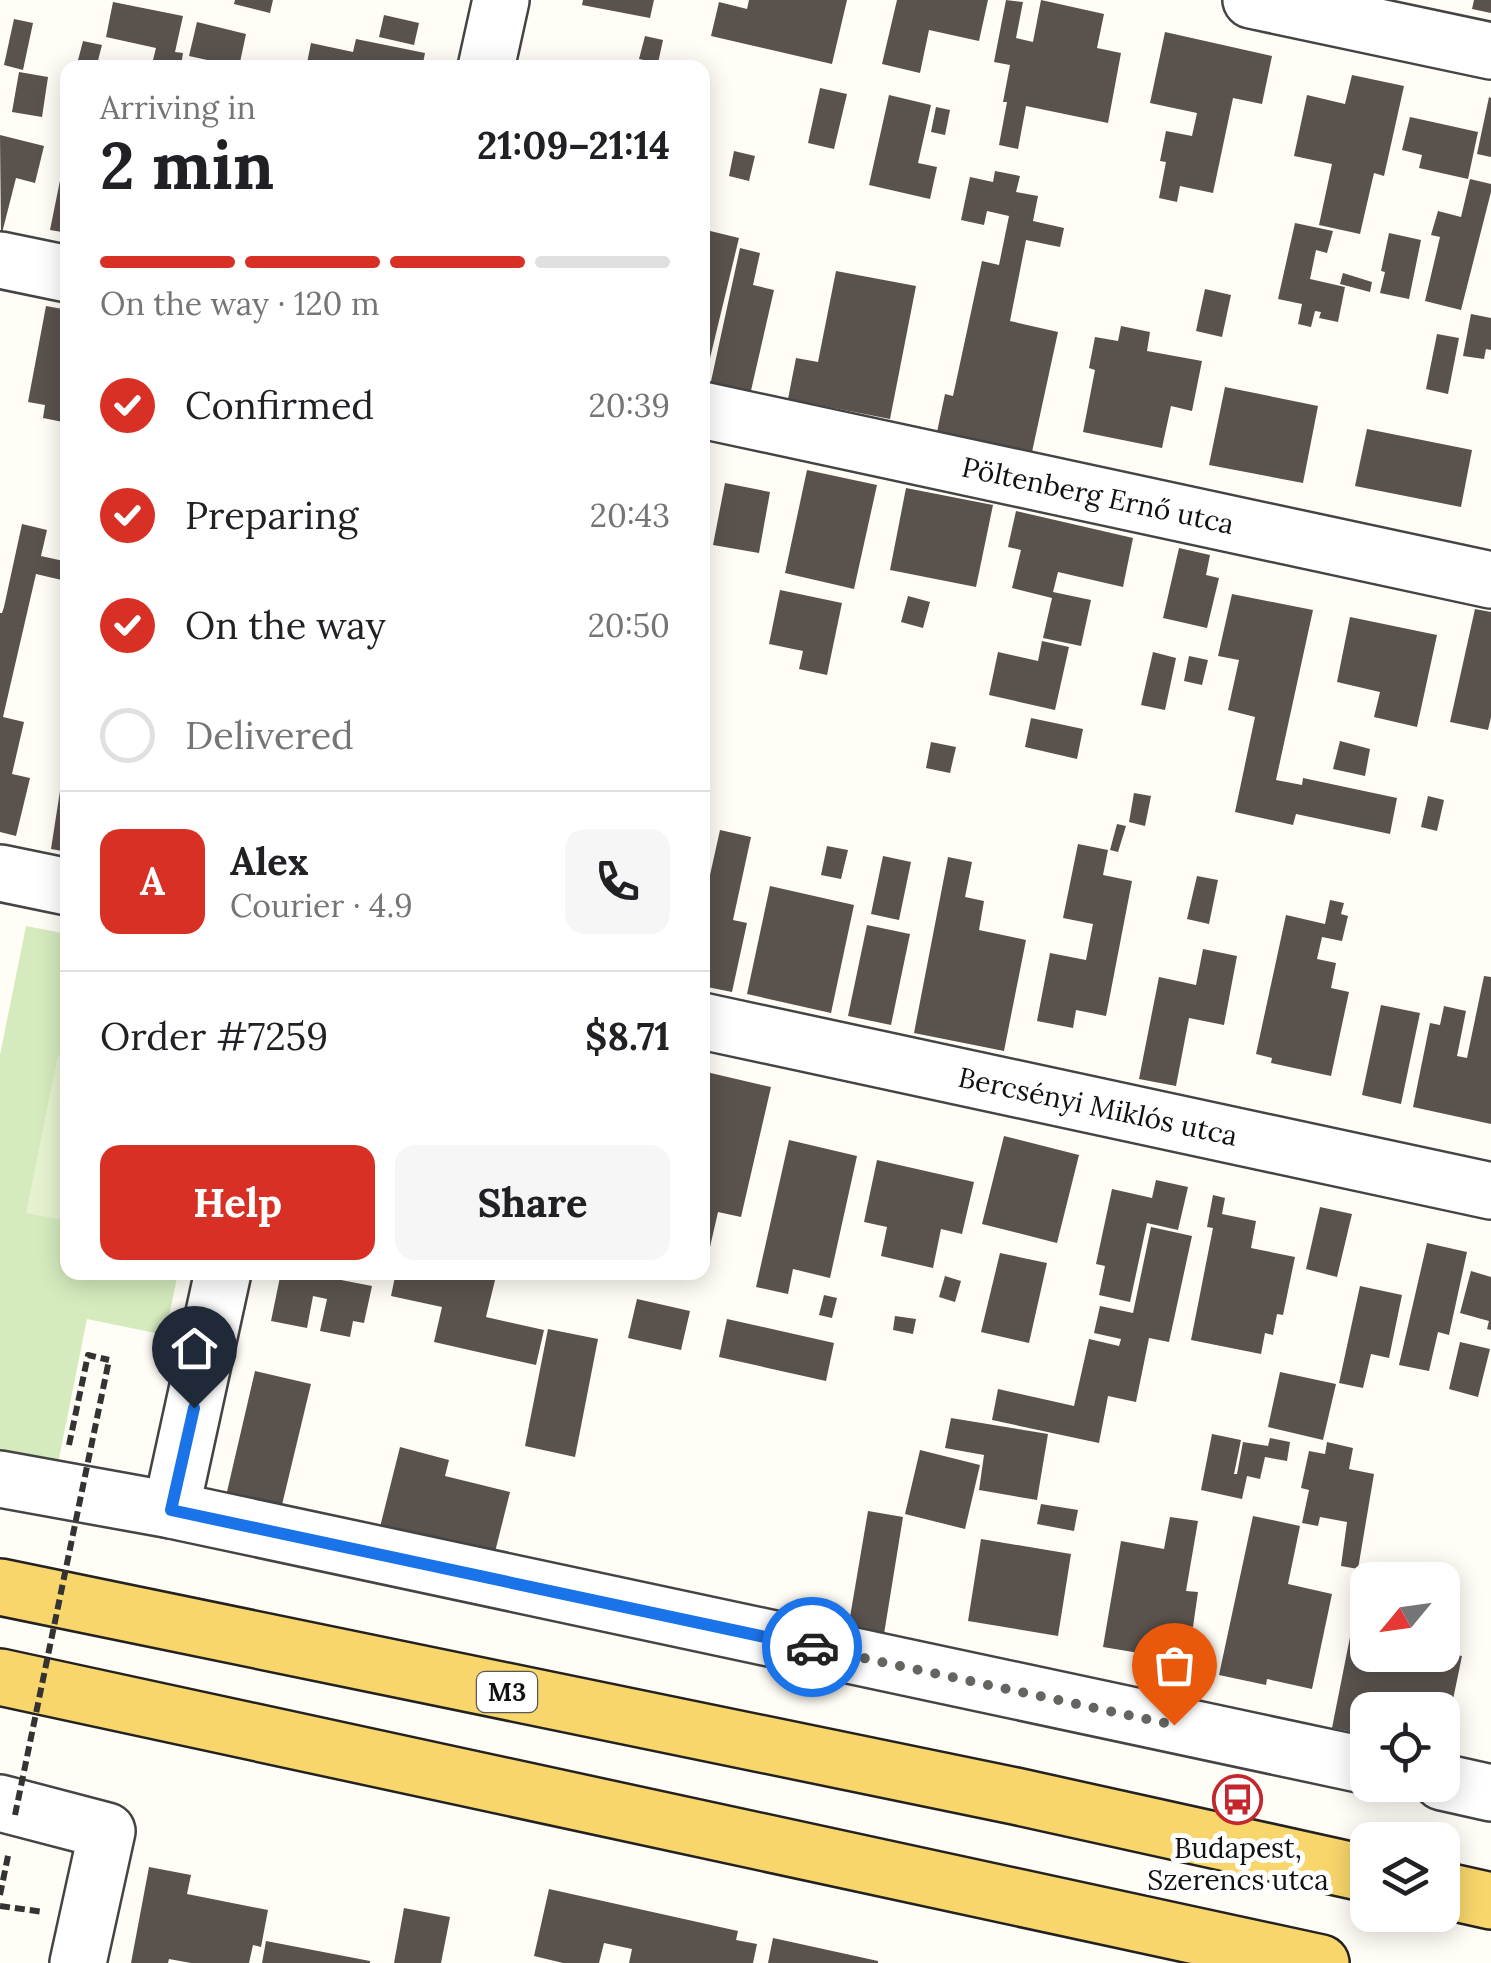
<!DOCTYPE html>
<html lang="en">
<head>
<meta charset="utf-8">
<style>
	body { margin:0; font-family:Lora,serif; background:#f6f6f6; color:#202124; height:100vh; display:flex; flex-direction:column; font-size:38px; white-space:nowrap }
	* { box-sizing:border-box; margin:0 }
	p { font-size:32px; color:#757577 }
	.icon { flex:none; width:55px; height:55px; fill:none; stroke:currentColor; stroke-width:2; stroke-linecap:round; stroke-linejoin:round }
	.map { position:relative; flex:1; overflow:hidden }
	.drawer { position:absolute; left:60px; top:60px; width:650px; height:1220px; display:flex; flex-direction:column; background:#fff; border-radius:20px; box-shadow:0 5px 25px #0003 }
	.drawer>* { flex:none }
	.needle { width:65px; rotate:241deg }
	.fabs { position:absolute; left:1350px; top:1562px; display:grid; gap:20px }
	.fabs a { display:grid; place-items:center; width:110px; height:110px; border-radius:20px; background:#fff; box-shadow:0 5px 25px #0003; font-size:50px }
	.pin { position:absolute; display:grid; place-items:center; width:85px; height:85px; color:#fff; margin:-102px -42px; border-radius:50% 50% 50% 0; rotate:-45deg; box-shadow:0 0 10px #0007 }
	.pin .icon { rotate:45deg }
	.courier { position:absolute; display:grid; place-items:center; width:100px; height:100px; margin:-50px; border:8px solid #1a73e8; border-radius:50%; background:#fff; color:#222; box-shadow:0 2px 12px #0007 }
	.headline em { font-style:normal; font-weight:700 }
	.headline div { display:flex; flex-direction:column-reverse }
	.headline { display:flex; align-items:center; justify-content:space-between; height:170px; padding:0 40px }
	h1 { font-size:65px; font-weight:700; line-height:75px }
	.bar { display:grid; grid-template-columns:repeat(4,1fr); gap:15px 10px; align-content:center; height:120px; padding:0 40px }
	.bar i { height:12px; border-radius:8px; background:#e0e0e0 }
	.bar .on { background:#d93025 }
	.bar p { grid-column:span 4 }
	.line { display:flex; align-items:center; gap:25px; padding:0 40px; border-top:2px solid #e0e0e0 }
	.line div { flex:1 }
	.round { display:grid; place-items:center; flex:none; width:105px; height:105px; border-radius:20px; background:#f6f6f6 }
	ol { padding:0 40px; list-style:none }
	li { display:flex; align-items:center; gap:30px; height:110px }
	li p { margin-inline-start:auto }
	li .icon { padding:10px; border-radius:50%; background:#d93025; color:#fff; stroke-width:4 }
	li:last-child { color:#757577 }
	li i { width:55px; height:55px; border:5px solid #e0e0e0; border-radius:50% }
	.primary-button { display:flex; gap:20px; margin-top:auto; padding:20px 40px }
	.primary-button a { flex:1; height:115px; border-radius:20px; background:#d93025; color:#fff; font-size:40px; font-weight:700; line-height:115px; text-align:center }
	.primary-button a+a { background:#f6f6f6; color:#202124 }
	.map>svg:first-child { display:block }
	.green { fill:#d5ebbd }
	.pitch { fill:#e6f2cf }
	.building { fill:#5a524d }
	.lines { fill:none; stroke-linecap:round; stroke-linejoin:round }
	.minor-casing { stroke:#444; stroke-width:60 }
	.major-casing { stroke:#222; stroke-width:60 }
	.path { stroke:#333; stroke-width:6; stroke-dasharray:10 5; stroke-linecap:butt }
	.minor { stroke:#fff; stroke-width:55 }
	.major { stroke:#f9d66b; stroke-width:55 }
	.path-bridge { stroke:#333; stroke-width:6; stroke-dasharray:10 5; stroke-linecap:butt }
	.done { stroke:#646461; stroke-width:10; stroke-dasharray:0 18 }
	.route { stroke:#1a73e8; stroke-width:12 }
	.labels { text-anchor:middle; stroke-width:10; stroke-linejoin:round; paint-order:stroke }
	.shield { fill:#fff; stroke:#585858; stroke-width:2.5 }
	.shield-label { font-size:25px; font-weight:bold; fill:#111 }
	.street-label { font-size:28px; fill:#111; stroke:#fff }
	.poi-label { font-size:28px; fill:#111; stroke:#fff }
</style>
</head>
<body>
<div class="map">
<svg width="1491" height="1963" viewBox="0 0 1491 1963">
	<rect width="100%" height="100%" fill="#fffdf5"/>
	<path class="green" d="M26 926 67 934 68 1272 178 1273 165 1335 87 1319 57 1468 0 1457V1055Z"/>
	<path class="pitch" d="M58 1055 67 1057V1221L26 1213Z"/>
	<g class="building">
		<path d="M235 0H273L270 13 234 4Z"/>
		<path d="M583 0H654L650 18 582 5Z"/>
		<path d="M749 0H847L832 64 711 36 719 2 747 9Z"/>
		<path d="M897 0H988L979 41 929 30 920 73 882 64Z"/>
		<path d="M1006 0 1023 2 1016 38 1033 42 1041 0 1104 14 1097 48 1121 53 1108 123 1026 106 1018 149 999 145 1007 102H1003L1010 65 994 62Z"/>
		<path d="M1474 0H1491V13L1472 9Z"/>
		<path d="M113 2 183 16 175 52 183 53 181 66 153 60 156 48 106 37Z"/>
		<path d="M384 15 419 23 414 45 379 37Z"/>
		<path d="M14 19 33 23 23 70 4 65Z"/>
		<path d="M197 22 246 34 239 67 189 56Z"/>
		<path d="M1165 32 1272 56 1262 104 1233 98 1213 193 1180 186 1177 202 1159 198 1166 162 1160 161 1166 131 1192 136 1197 113 1150 103Z"/>
		<path d="M645 36 663 40 658 63 639 59Z"/>
		<path d="M356 39 425 53 422 68H306L311 43 353 52Z"/>
		<path d="M83 41 102 45 96 68H76Z"/>
		<path d="M19 72 48 77 42 117 12 112Z"/>
		<path d="M1352 75 1404 86 1384 176 1374 173 1360 234 1319 225 1332 164 1294 156 1307 95 1345 104Z"/>
		<path d="M820 88 847 94 834 149 808 143Z"/>
		<path d="M889 95 931 105 918 163 937 167 930 199 869 185Z"/>
		<path d="M1489 97 1491 98V157L1477 154Z"/>
		<path d="M936 107 950 110 945 135 931 132Z"/>
		<path d="M1410 117 1478 132 1468 179 1419 168 1422 155 1402 150Z"/>
		<path d="M0 135 44 146 35 183 16 178 1 237Z"/>
		<path d="M66 151H68V233L50 230Z"/>
		<path d="M734 151 755 156 749 181 729 176Z"/>
		<path d="M995 171 1020 176 1016 192 1038 196 1033 221 1064 228 1060 247 1026 240 1010 321 1058 332 1032 452 937 432 945 394 953 396 982 261 999 265 1009 216 987 211 984 225 961 220 970 177 993 182Z"/>
		<path d="M1470 179 1491 184V192L1461 310 1425 301 1440 237 1431 235 1438 211 1461 217Z"/>
		<path d="M1295 223 1333 231 1327 253 1316 250 1310 279 1345 287 1338 322 1319 318 1321 312 1315 311 1311 327 1298 324 1302 304 1278 299Z"/>
		<path d="M702 229 739 238 704 383H702Z"/>
		<path d="M1389 233 1421 240 1409 299 1380 293 1385 272 1381 271Z"/>
		<path d="M740 248 760 253 753 285 774 290 750 395 710 386Z"/>
		<path d="M836 271 916 286 890 419 788 399 796 358 818 362Z"/>
		<path d="M1343 273 1372 282 1370 292 1340 284Z"/>
		<path d="M1205 289 1231 295 1222 337 1196 331Z"/>
		<path d="M46 306 68 310V423L43 418 45 405 28 402Z"/>
		<path d="M1471 314 1491 318V350L1486 349 1484 359 1463 356Z"/>
		<path d="M1121 326 1150 332 1147 351 1202 361 1192 411 1171 406 1162 448 1083 432 1095 370 1089 368 1095 337 1118 341Z"/>
		<path d="M1437 334 1459 338 1448 394 1426 389Z"/>
		<path d="M1225 387 1318 406 1303 483 1209 465Z"/>
		<path d="M1367 429 1472 450 1461 507 1355 486Z"/>
		<path d="M807 470 877 485 854 589 785 573Z"/>
		<path d="M725 483 770 492 759 553 713 545Z"/>
		<path d="M906 488 993 505 976 587 890 570Z"/>
		<path d="M1016 511 1133 538 1123 587 1058 572 1053 592 1091 600 1081 646 1043 638 1052 598 1012 588 1021 550 1008 547Z"/>
		<path d="M22 524 47 530 41 556 68 562V576L66 581 36 574 3 717 24 722 12 774 30 778 16 836 0 832V613H2L4 607Z"/>
		<path d="M1179 548 1210 555 1206 575 1219 578 1207 628 1163 618Z"/>
		<path d="M780 590 842 603 827 675 799 669 803 651 769 644Z"/>
		<path d="M1232 594 1313 610 1276 780 1302 785 1303 778 1397 798 1390 834 1296 814 1293 825 1235 812 1255 717 1228 710 1239 660 1218 656Z"/>
		<path d="M908 596 930 602 923 628 901 622Z"/>
		<path d="M1475 609 1491 612V717L1488 730 1450 722Z"/>
		<path d="M1350 617 1437 635 1417 727 1374 717 1380 692 1337 682Z"/>
		<path d="M1042 641 1069 647 1055 710 989 695 998 652 1038 661Z"/>
		<path d="M1153 652 1176 658 1165 710 1141 705Z"/>
		<path d="M1189 656 1208 660 1202 685 1184 681Z"/>
		<path d="M1031 718 1083 729 1077 759 1025 747Z"/>
		<path d="M1340 741 1370 749 1365 776 1333 769Z"/>
		<path d="M931 742 956 747 950 773 926 768Z"/>
		<path d="M62 778 68 779V852L51 849Z"/>
		<path d="M1134 793 1151 796 1145 826 1129 822Z"/>
		<path d="M1428 796 1444 800 1437 831 1421 827Z"/>
		<path d="M1117 824 1126 826 1118 852 1110 850Z"/>
		<path d="M720 830 751 837 733 920 747 923 732 992 702 986V873L710 875Z"/>
		<path d="M1078 844 1108 850 1103 875 1132 881 1106 1016 1076 1010 1073 1028 1037 1021 1050 953 1086 960 1093 924 1063 918Z"/>
		<path d="M827 846 848 850 841 879 821 875Z"/>
		<path d="M883 856 911 862 899 920 871 914Z"/>
		<path d="M948 857 972 862 965 897 984 901 979 930 1026 940 1004 1051 914 1033Z"/>
		<path d="M1197 876 1218 880 1209 924 1187 919Z"/>
		<path d="M770 886 854 905 831 1013 747 994Z"/>
		<path d="M1330 900 1344 903 1341 914 1348 916 1342 941 1322 937 1317 959 1336 963 1331 988 1349 992 1331 1076 1271 1063 1272 1058 1256 1054 1286 915 1325 924Z"/>
		<path d="M867 925 910 934 891 1025 848 1016Z"/>
		<path d="M1203 949 1237 956 1224 1025 1189 1018 1176 1086 1139 1079 1159 977 1196 985Z"/>
		<path d="M1484 976 1491 977V1124L1413 1107 1430 1023 1440 1025 1444 1006 1466 1011 1457 1056 1467 1058Z"/>
		<path d="M1381 1005 1420 1013 1401 1104 1362 1095Z"/>
		<path d="M702 1071 771 1087 741 1217 718 1212 710 1247 702 1245Z"/>
		<path d="M1004 1136 1079 1155 1057 1243 982 1224Z"/>
		<path d="M789 1140 857 1156 830 1278 793 1269 788 1294 756 1287Z"/>
		<path d="M877 1160 974 1182 962 1234 941 1229 933 1268 881 1256 887 1227 864 1222Z"/>
		<path d="M1156 1180 1188 1187 1178 1230 1147 1223 1130 1302 1099 1295 1105 1266 1096 1264 1112 1189 1152 1198Z"/>
		<path d="M1213 1195 1225 1198 1222 1214 1256 1221 1251 1248 1295 1257 1283 1315 1277 1314 1273 1335 1265 1333 1261 1354 1191 1340 1213 1228 1207 1227Z"/>
		<path d="M1320 1207 1352 1214 1337 1277 1306 1269Z"/>
		<path d="M1151 1227 1192 1236 1169 1342 1149 1338 1136 1402 1108 1396 1099 1443 992 1420 998 1389 1074 1406 1089 1339 1119 1346 1121 1339 1094 1333 1100 1306 1133 1313Z"/>
		<path d="M1427 1243 1467 1252 1449 1335 1438 1332 1429 1371 1399 1365Z"/>
		<path d="M1000 1253 1047 1263 1029 1343 981 1332Z"/>
		<path d="M1471 1271 1491 1277V1330L1487 1329 1489 1321 1460 1313Z"/>
		<path d="M281 1272H342L341 1280 372 1286 364 1323 353 1321 350 1337 320 1331 327 1299 313 1296 307 1328 271 1321Z"/>
		<path d="M396 1272H497L486 1317 544 1330 536 1365 434 1342 442 1307 391 1296Z"/>
		<path d="M945 1276 961 1281 955 1302 939 1297Z"/>
		<path d="M1360 1286 1402 1295 1389 1358 1371 1354 1363 1388 1339 1383Z"/>
		<path d="M824 1295 837 1298 832 1318 819 1315Z"/>
		<path d="M637 1299 690 1311 681 1350 628 1338Z"/>
		<path d="M895 1316 916 1319 913 1334 893 1330Z"/>
		<path d="M727 1319 834 1343 826 1381 719 1357Z"/>
		<path d="M548 1329 598 1339 575 1457 525 1446Z"/>
		<path d="M1460 1342 1490 1349 1478 1397 1449 1389Z"/>
		<path d="M255 1371 311 1384 281 1509 226 1496Z"/>
		<path d="M1280 1372 1336 1384 1323 1440 1268 1427Z"/>
		<path d="M951 1418 1048 1434 1037 1500 979 1490 984 1455 945 1448Z"/>
		<path d="M1212 1434 1241 1440 1234 1474H1237L1243 1442 1268 1446 1270 1438 1290 1442 1287 1461 1265 1457 1260 1479 1247 1476 1242 1499 1201 1490Z"/>
		<path d="M1327 1442 1353 1448 1349 1469 1374 1474 1358 1569 1341 1566 1347 1522 1320 1517 1318 1526 1302 1523 1309 1490 1301 1488 1309 1451 1325 1454Z"/>
		<path d="M400 1447 449 1460 445 1476 510 1492 494 1556 380 1527Z"/>
		<path d="M920 1450 980 1465 965 1529 905 1514Z"/>
		<path d="M1041 1504 1078 1510 1074 1531 1037 1524Z"/>
		<path d="M868 1511 903 1517 884 1634 848 1629Z"/>
		<path d="M1253 1516 1300 1526 1288 1584 1332 1594 1312 1689 1267 1679 1266 1685 1219 1675Z"/>
		<path d="M1170 1517 1198 1521 1186 1591 1198 1592 1193 1627 1180 1625 1175 1659 1103 1647 1121 1541 1164 1549Z"/>
		<path d="M981 1539 1071 1554 1058 1636 968 1621Z"/>
		<path d="M1351 1632 1368 1635V1655H1442V1652L1462 1656 1444 1743H1442V1710H1368V1735L1332 1728Z"/>
		<path d="M149 1867 191 1875 187 1894 268 1910 261 1947 253 1945 249 1963H191L169 1959 168 1963H131Z"/>
		<path d="M549 1889 738 1931 736 1940 757 1944 753 1963H629L632 1949 604 1943 599 1963H563L534 1956Z"/>
		<path d="M404 1908 450 1917 441 1963H394Z"/>
		<path d="M773 1938 878 1961V1963H768Z"/>
		<path d="M266 1941 370 1961V1963H262Z"/>
	</g>
	<g class="lines">
		<defs>
			<g id="minor">
				<path d="M1251 0 1491 51"/>
				<path d="M486 68 501 0"/>
				<path d="M0 260 68 274"/>
				<path id="s1" d="M702 410 1491 580"/>
				<path d="M0 873 68 887"/>
				<path id="s2" d="M702 1021 1491 1191"/>
				<path d="M0 1479 171 1510 1368 1766"/>
				<path d="M171 1510 223 1272"/>
				<path d="M1442 1782 1491 1793"/>
				<path d="M0 1803 107 1831 78 1963"/>
			</g>
			<g id="major">
				<path d="M0 1587 1015 1796 1368 1874"/>
				<path d="M0 1677 1321 1963"/>
				<path d="M1442 1890 1491 1901"/>
			</g>
		</defs>
		<use href="#minor" class="minor-casing"/>
		<use href="#major" class="major-casing"/>
		<g class="path">
			<path d="M69 1445 88 1355 109 1360"/>
			<path d="M0 1895 9 1851"/>
			<path d="M0 1906 44 1912"/>
		</g>
		<use href="#minor" class="minor"/>
		<use href="#major" class="major"/>
		<path class="path-bridge" d="M15 1815 109 1360"/>
	</g>
	<g class="lines">
		<path class="done" d="M812 1647 1174 1725"/>
		<path class="route" d="M194 1408 171 1510 812 1647"/>
	</g>
	<defs>
		<symbol id="bus-ring" viewBox="-11 -11 22 22"><circle r="9.5" fill="#fff" stroke="#c4262e" stroke-width="1.5"/><path d="M-5-6H5V4H4V6H2V4H-2V6H-4V4H-5ZM-3.5-4V0h7V-4ZM-3.5 1.2v1.5H-2V1.2ZM2 1.2v1.5H3.5V1.2Z" fill="#c4262e"/></symbol>
	</defs>
	<g fill-rule="evenodd">
		<use href="#bus-ring" x="1210" y="1772" width="55" height="55"/>
	</g>
	<g class="labels">
		<rect class="shield" x="477" y="1672" width="60" height="40" rx="8"/>
		<g class="shield-label">
			<text x="507" y="1701">M3</text>
		</g>
		<g class="street-label">
			<text dy="10" stroke="none"><textPath href="#s1" startOffset="405">Pöltenberg Ernő utca</textPath></text>
			<text dy="10" stroke="none"><textPath href="#s2" startOffset="405">Bercsényi Miklós utca</textPath></text>
		</g>
		<g class="poi-label">
			<text x="1238" y="1858">Budapest,<tspan x="1238" dy="32">Szerencs utca</tspan></text>
		</g>
	</g>
</svg>
<div class="fabs">
<a><svg class="needle" viewBox="-14 -14 28 28"><path d="M0-13l5 13h-10z" fill="#e53935"/><path d="M0 13l5-13h-10z" fill="#757577"/></svg></a>
<a><svg class="icon" aria-label="locate" viewBox="0 0 24 24"><circle cx="12" cy="12" r="6"/><path d="M12 2v4M12 18v4M2 12h4M18 12h4"/></svg></a>
<a><svg class="icon" aria-label="layers" viewBox="0 0 24 24"><path d="M12 4l9 5-9 5-9-5zM3 14l9 5 9-5"/></svg></a>
</div>
<div class="pin" style="left:1174px;top:1725px;background:#ea580c"><svg class="icon" aria-label="bag" viewBox="0 0 24 24"><path d="M5 8h14l-1 12H6zM9 8a3 3 0 0 1 6 0"/></svg></div>
<div class="pin" style="left:194px;top:1408px;background:#1f2937"><svg class="icon" aria-label="home" viewBox="0 0 24 24"><path d="M3 11l9-7 9 7M6 9v11h12V9"/></svg></div>
<div class="courier" style="left:812px;top:1647px"><svg class="icon" aria-label="car" viewBox="0 0 24 24"><path d="M5 17H2v-5l4-1 3-4h7l3 4 3 1v5h-3M9 17h6M6 11h13"/><circle cx="7" cy="17" r="2"/><circle cx="17" cy="17" r="2"/></svg></div>
<section class="drawer">
<div class="headline"><div><h1>2 min</h1><p>Arriving in</p></div><em>21:09–21:14</em></div>
<div class="bar"><i class="on"></i><i class="on"></i><i class="on"></i><i></i><p>On the way · 120 m</p></div>
<ol>
<li><svg class="icon" aria-label="check" viewBox="0 0 24 24"><path d="M5 12l5 5 9-10"/></svg>Confirmed<p>20:39</p></li>
<li><svg class="icon" aria-label="check" viewBox="0 0 24 24"><path d="M5 12l5 5 9-10"/></svg>Preparing<p>20:43</p></li>
<li><svg class="icon" aria-label="check" viewBox="0 0 24 24"><path d="M5 12l5 5 9-10"/></svg>On the way<p>20:50</p></li>
<li><i></i>Delivered</li>
</ol>
<div class="line" style="height:180px"><b class="round" style="background:#d93025;color:#fff">A</b><div><b>Alex</b><p>Courier · 4.9</p></div><a class="round"><svg class="icon" aria-label="phone" viewBox="0 0 24 24"><path d="M5 4h4l2 5-3 2q2 4 5 5l2-3 5 2v4C11 20 4 13 5 4z"/></svg></a></div>
<div class="line" style="height:130px"><div>Order #7259</div><b>$8.71</b></div>
<div class="primary-button"><a>Help</a><a>Share</a></div>
</section>
</div>
</body>
</html>
